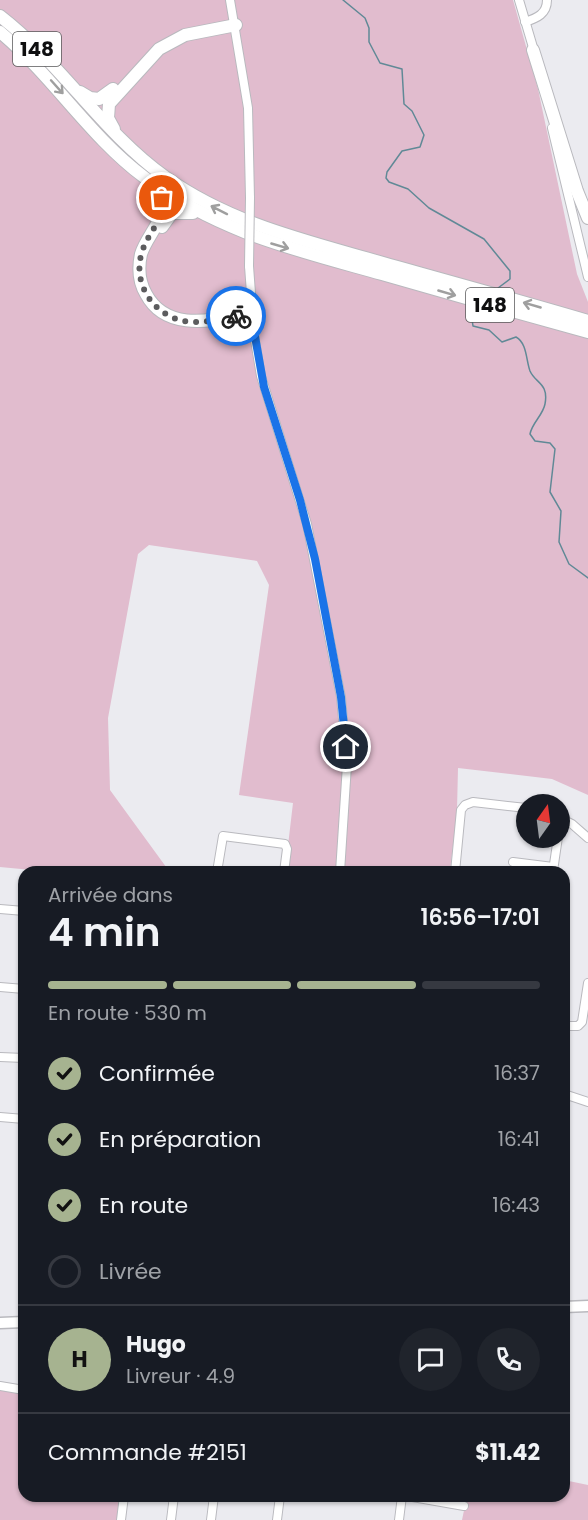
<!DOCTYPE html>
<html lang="fr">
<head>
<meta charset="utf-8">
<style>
	body { margin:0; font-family:Poppins,sans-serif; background:#20242c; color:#f1f3f6; height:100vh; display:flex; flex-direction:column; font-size:22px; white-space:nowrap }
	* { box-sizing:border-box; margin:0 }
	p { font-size:20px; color:#9ea1a6 }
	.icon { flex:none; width:33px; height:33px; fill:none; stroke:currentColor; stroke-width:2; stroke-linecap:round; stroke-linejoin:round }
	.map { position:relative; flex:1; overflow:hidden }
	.drawer { position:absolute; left:18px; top:866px; width:552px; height:636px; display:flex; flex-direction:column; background:#171b24; border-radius:18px; box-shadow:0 2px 4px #0004 }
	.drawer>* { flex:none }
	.needle { width:39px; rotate:14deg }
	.controls { position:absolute; left:516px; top:794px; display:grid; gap:12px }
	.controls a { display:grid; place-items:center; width:54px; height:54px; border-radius:50%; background:#171b24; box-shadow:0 2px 4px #0004; font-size:30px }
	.pin { position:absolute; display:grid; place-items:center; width:51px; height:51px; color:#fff; margin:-26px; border:3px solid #fff; border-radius:50%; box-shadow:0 2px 6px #0007 }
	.courier { position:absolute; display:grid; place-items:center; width:60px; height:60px; margin:-30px; border:4px solid #1a73e8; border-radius:50%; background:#fff; color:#222; box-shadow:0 2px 8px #0007 }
	.summary em { font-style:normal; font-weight:600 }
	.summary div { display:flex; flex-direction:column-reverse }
	.summary { display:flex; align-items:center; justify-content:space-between; height:102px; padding:0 30px }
	h1 { font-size:39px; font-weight:600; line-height:45px }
	.bar { display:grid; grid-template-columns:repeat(4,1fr); gap:9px 6px; align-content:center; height:72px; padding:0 30px }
	.bar i { height:8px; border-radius:4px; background:#363941 }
	.bar .selected { background:#a6b390 }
	.bar p { grid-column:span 4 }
	.line { display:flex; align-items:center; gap:15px; padding:0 30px; border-top:2px solid #363941 }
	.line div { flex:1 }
	.round { display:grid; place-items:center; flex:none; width:63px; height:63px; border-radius:32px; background:#20242c }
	ol { padding:0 30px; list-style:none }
	li { display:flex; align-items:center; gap:18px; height:66px }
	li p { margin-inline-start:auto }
	li .icon { padding:6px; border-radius:50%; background:#a6b390; color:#111; stroke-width:4 }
	li:last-child { color:#9ea1a6 }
	li i { width:33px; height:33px; border:3px solid #363941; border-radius:50% }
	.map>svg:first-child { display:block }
	.green { fill:#e1bcce }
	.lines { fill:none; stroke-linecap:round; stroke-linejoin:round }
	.stream { stroke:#608996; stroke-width:1.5 }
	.minor-casing { stroke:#b9b9be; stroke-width:10 }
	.major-casing { stroke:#b9b9be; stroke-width:13 }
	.highway-casing { stroke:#b9b9be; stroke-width:14 }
	.minor { stroke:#fff; stroke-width:8 }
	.major { stroke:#fff; stroke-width:10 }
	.highway { stroke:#fff; stroke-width:12 }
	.minor-bridge-casing { stroke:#b9b9be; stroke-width:10; stroke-linecap:butt }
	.minor-bridge { stroke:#fff; stroke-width:8 }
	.oneway { stroke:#9f9f9f }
	.done { stroke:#5c5c5e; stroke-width:6; stroke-dasharray:0 10.8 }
	.route { stroke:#1a73e8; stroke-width:8 }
	.labels { text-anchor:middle; stroke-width:6; stroke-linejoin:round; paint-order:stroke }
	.shield { fill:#fff; stroke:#575758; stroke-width:1.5 }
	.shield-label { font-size:20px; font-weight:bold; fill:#0f0f10 }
</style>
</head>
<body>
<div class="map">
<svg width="588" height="1520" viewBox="0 0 588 1520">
	<rect width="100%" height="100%" fill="#ebebf0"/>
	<g class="green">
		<path d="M0 0H513L538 89 577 274 588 302V795L552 779 458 768 457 810 450 871H285L293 803 239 795 269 585 257 561 149 545 138 554 108 718 110 790 169 871 53 872 0 867Z"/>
		<path d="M0 1390 24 1394V1496H121L117 1520H0Z"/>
		<path d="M564 1480 588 1485V1520H462L467 1496H564Z"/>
	</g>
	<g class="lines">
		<g class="stream">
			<path d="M343 0 365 18 369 28V42L380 63 402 69 404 104 412 111 424 135 420 147 402 151 387 172 386 178 389 182 408 189 429 208 484 239 510 271V279L498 288"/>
			<path d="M475 306 471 312 473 326 489 330 502 342 516 337C527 343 526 360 530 371 535 383 549 383 545 404 543 415 532 423 530 434L535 441 550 443 555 449 550 492 561 511 559 542 569 564 588 578"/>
		</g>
		<defs>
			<g id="minor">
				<path d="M230 0 248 108 250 198"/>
				<path d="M519 0 535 54"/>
				<path d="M525 22C537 18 547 14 547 0"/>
				<path d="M552 128 588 277"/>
				<path d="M249 266 254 334 261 376 307 524 341 697 347 765 340 872"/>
				<path d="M560 818 572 824 588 838"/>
				<path d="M513 862 553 867"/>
				<path d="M553 871 558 837"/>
				<path d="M217 872 223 836 285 844 287 849 284 872"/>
				<path d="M455 872 461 810 465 805 473 802 526 808"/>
				<path d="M0 909 24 911"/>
				<path d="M0 987 24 989"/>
				<path d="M564 1026H578L582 1022 588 983"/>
				<path d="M0 1057 24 1058"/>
				<path d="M564 1094 588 1102"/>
				<path d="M0 1117 24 1119"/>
				<path d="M0 1386 24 1390"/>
				<path d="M407 1496 464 1506"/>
				<path d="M121 1520 124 1496"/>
				<path d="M171 1520 174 1496"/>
				<path d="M211 1520 214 1496"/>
				<path d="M277 1520 280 1496"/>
				<path d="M399 1520 402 1496"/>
			</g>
			<g id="major">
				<path d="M564 1307 588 1306"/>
				<path d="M0 1323 24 1322"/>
			</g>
			<g id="highway">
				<path d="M0 16C62 64 102 132 165 177 231 224 307 241 383 263 451 282 520 301 588 321"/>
				<path d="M0 32C53 76 89 136 144 177 220 233 293 249 382 274 451 294 519 313 588 332"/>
				<path d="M533 50 577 191 588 218"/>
				<path d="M80 92 90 98 99 99 113 89"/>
				<path d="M114 129 108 118 109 104 159 49 185 35 236 25"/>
				<path d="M153 188C159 194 164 199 163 208 160 225 146 238 141 254 138 268 139 282 146 294 167 334 217 319 251 314"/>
				<path d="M162 227 172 213H193"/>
			</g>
		</defs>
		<use href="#minor" class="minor-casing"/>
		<use href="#major" class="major-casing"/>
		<use href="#highway" class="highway-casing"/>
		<use href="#minor" class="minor"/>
		<use href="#major" class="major"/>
		<use href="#highway" class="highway"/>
		<defs>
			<path id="minor-bridge" d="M249 266 250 198"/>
		</defs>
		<use href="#minor-bridge" class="minor-bridge-casing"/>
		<use href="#minor-bridge" class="minor-bridge"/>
	</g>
	<defs><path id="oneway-shaft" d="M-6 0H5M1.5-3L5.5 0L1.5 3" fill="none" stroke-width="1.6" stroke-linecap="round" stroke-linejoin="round" transform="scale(1.5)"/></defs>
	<g class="oneway">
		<use href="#oneway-shaft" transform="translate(57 87) rotate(48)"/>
		<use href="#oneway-shaft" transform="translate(219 210) rotate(-153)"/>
		<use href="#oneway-shaft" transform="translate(280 246) rotate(16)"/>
		<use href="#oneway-shaft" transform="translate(447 293) rotate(16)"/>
		<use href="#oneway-shaft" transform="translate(532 305) rotate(-164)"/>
	</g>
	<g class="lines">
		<path class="done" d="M162 198C166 217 149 232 143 249 130 283 154 319 191 322 206 323 222 318 236 316"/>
		<path class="route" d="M236 316 251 314 264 387 300 500 315 559 341 697 346 747"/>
	</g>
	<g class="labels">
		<g class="shield">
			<rect x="13" y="32" width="48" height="34" rx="4.5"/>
			<rect x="466" y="288" width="48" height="34" rx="4.5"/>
		</g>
		<g class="shield-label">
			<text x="37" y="56">148</text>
			<text x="490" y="312">148</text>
		</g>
	</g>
</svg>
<div class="controls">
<a><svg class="needle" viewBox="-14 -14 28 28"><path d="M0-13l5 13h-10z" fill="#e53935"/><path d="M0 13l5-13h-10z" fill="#9ea1a6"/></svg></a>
</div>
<div class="pin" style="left:162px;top:198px;background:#ea580c"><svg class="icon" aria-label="bag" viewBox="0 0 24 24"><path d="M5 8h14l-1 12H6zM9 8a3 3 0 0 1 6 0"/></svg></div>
<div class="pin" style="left:346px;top:747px;background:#1f2937"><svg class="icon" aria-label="home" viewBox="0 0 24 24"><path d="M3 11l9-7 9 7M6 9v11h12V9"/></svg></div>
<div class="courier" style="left:236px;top:316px"><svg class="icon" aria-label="bike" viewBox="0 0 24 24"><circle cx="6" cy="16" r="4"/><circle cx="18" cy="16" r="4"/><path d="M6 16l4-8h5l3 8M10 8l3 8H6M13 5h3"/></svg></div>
<section class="drawer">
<div class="summary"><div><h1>4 min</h1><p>Arrivée dans</p></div><em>16:56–17:01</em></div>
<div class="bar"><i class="selected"></i><i class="selected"></i><i class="selected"></i><i></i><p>En route · 530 m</p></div>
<ol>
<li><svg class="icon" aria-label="check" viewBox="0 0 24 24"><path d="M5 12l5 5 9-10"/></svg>Confirmée<p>16:37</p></li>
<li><svg class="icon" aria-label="check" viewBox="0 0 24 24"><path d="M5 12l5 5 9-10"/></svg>En préparation<p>16:41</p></li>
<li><svg class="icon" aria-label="check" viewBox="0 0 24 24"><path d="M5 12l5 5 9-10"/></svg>En route<p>16:43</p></li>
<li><i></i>Livrée</li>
</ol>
<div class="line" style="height:108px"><b class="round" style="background:#a6b390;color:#111">H</b><div><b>Hugo</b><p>Livreur · 4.9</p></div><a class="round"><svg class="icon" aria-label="chat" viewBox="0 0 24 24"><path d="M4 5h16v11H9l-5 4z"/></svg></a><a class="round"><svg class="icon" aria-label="phone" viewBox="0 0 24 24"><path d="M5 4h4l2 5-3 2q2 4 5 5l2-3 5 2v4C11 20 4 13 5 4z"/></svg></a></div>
<div class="line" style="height:78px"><div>Commande #2151</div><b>$11.42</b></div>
</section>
</div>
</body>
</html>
